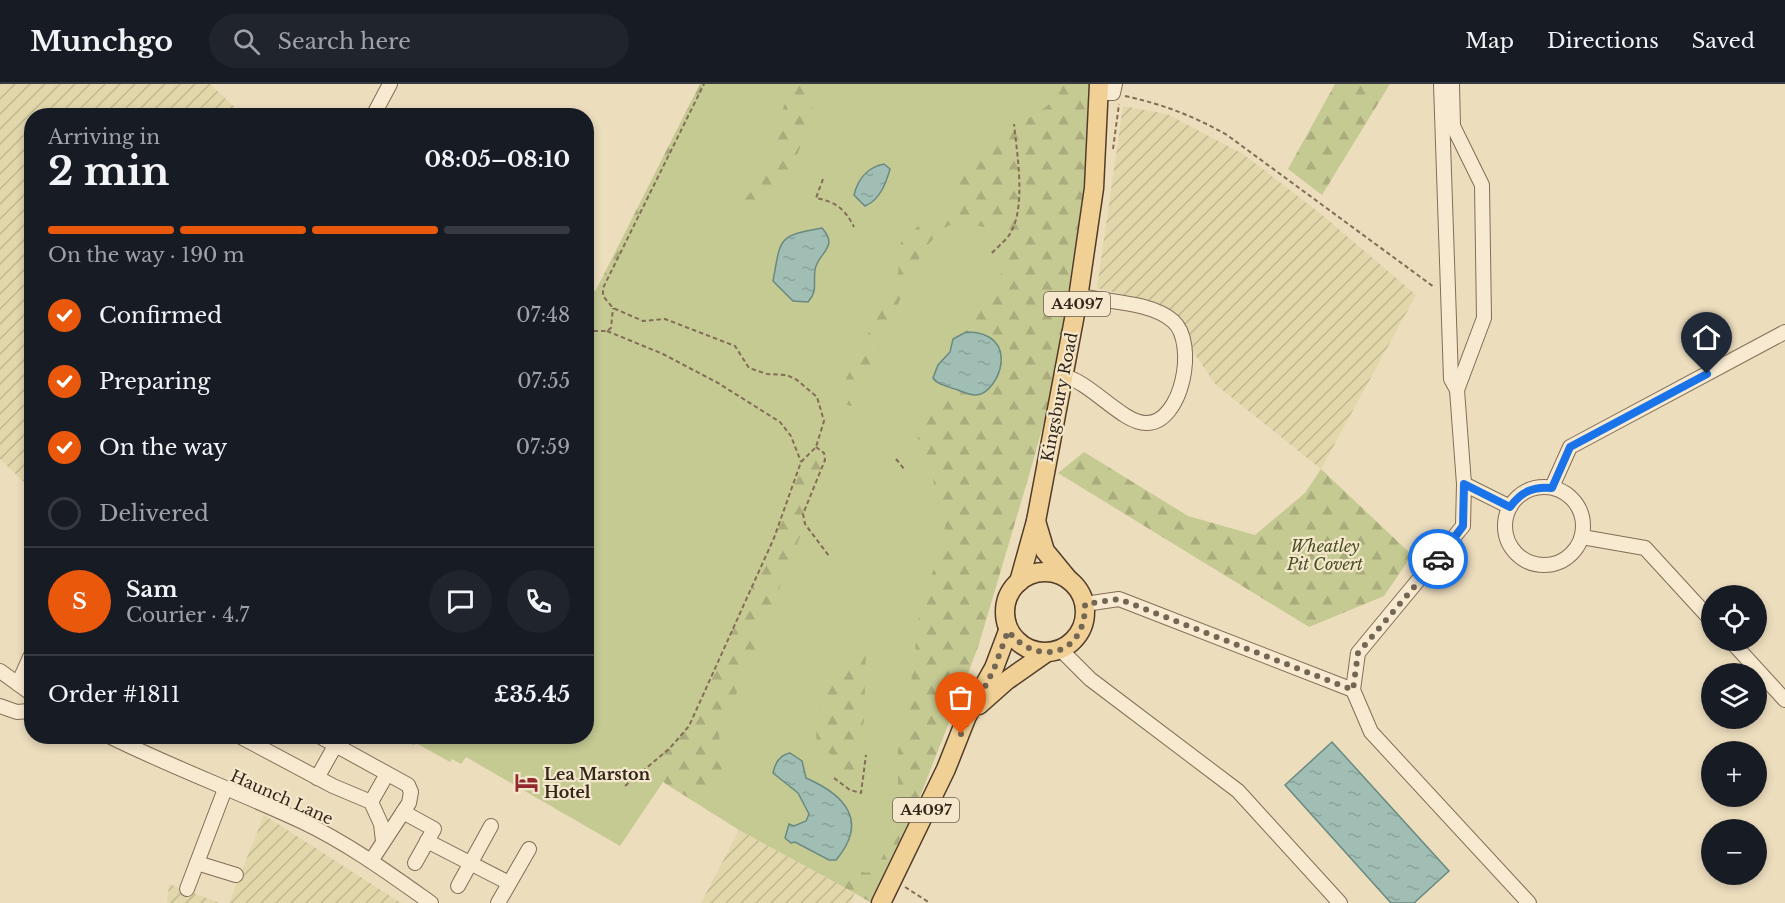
<!DOCTYPE html>
<html lang="en">
<head>
<meta charset="utf-8">
<style>
	body { margin:0; font-family:"Libre Baskerville",serif; background:#20242c; color:#f1f3f6; height:100vh; display:flex; flex-direction:column; font-size:22px; white-space:nowrap }
	* { box-sizing:border-box; margin:0 }
	p { font-size:20px; color:#9ea1a6 }
	.icon { flex:none; width:33px; height:33px; fill:none; stroke:currentColor; stroke-width:2; stroke-linecap:round; stroke-linejoin:round }
	.map { position:relative; flex:1; overflow:hidden }
	.side { position:absolute; left:24px; top:24px; width:570px; height:636px; display:flex; flex-direction:column; background:#171b24; border-radius:24px; box-shadow:0 3px 9px #0003 }
	.side>* { flex:none }
	.controls { position:absolute; left:1701px; top:501px; display:grid; gap:12px }
	.controls a { display:grid; place-items:center; width:66px; height:66px; border-radius:50%; background:#171b24; box-shadow:0 3px 9px #0003; font-size:30px }
	.pin { position:absolute; display:grid; place-items:center; width:51px; height:51px; color:#fff; margin:-62px -26px; border-radius:50% 50% 50% 0; rotate:-45deg; box-shadow:0 0 6px #0007 }
	.pin .icon { rotate:45deg }
	.courier { position:absolute; display:grid; place-items:center; width:60px; height:60px; margin:-30px; border:4px solid #1a73e8; border-radius:50%; background:#fff; color:#222; box-shadow:0 2px 8px #0007 }
	.headline em { font-style:normal; font-weight:700 }
	.headline div { display:flex; flex-direction:column-reverse }
	.headline { display:flex; align-items:center; justify-content:space-between; height:102px; padding:0 24px }
	h1 { font-size:39px; font-weight:700; line-height:45px }
	.bar { display:grid; grid-template-columns:repeat(4,1fr); gap:9px 6px; align-content:center; height:72px; padding:0 24px }
	.bar i { height:8px; border-radius:4px; background:#363941 }
	.bar .current { background:#ea580c }
	.bar p { grid-column:span 4 }
	.line { display:flex; align-items:center; gap:15px; padding:0 24px; border-top:2px solid #363941 }
	.line div { flex:1 }
	.round { display:grid; place-items:center; flex:none; width:63px; height:63px; border-radius:32px; background:#20242c }
	ol { padding:0 24px; list-style:none }
	li { display:flex; align-items:center; gap:18px; height:66px }
	li p { margin-inline-start:auto }
	li .icon { padding:6px; border-radius:50%; background:#ea580c; color:#fff; stroke-width:4 }
	li:last-child { color:#9ea1a6 }
	li i { width:33px; height:33px; border:3px solid #363941; border-radius:50% }
	header { display:flex; align-items:center; gap:36px; box-sizing:border-box; height:84px; padding:0 30px; background:#171b24; border-bottom:2px solid #363941 }
	header strong { font-size:28px }
	nav { display:flex; gap:33px; margin-inline-start:auto; font-size:21px }
	.search { width:420px; height:54px; background:#20242c; display:flex; align-items:center; gap:15px; box-sizing:border-box; padding:0 21px; border-radius:33px; color:#9ea1a6; font-size:22px }
	.map>svg:first-child { display:block }
	.farmland { fill:url(#farmland-furrows) }
	.green { fill:#c5c992 }
	.forest { fill:url(#forest-firs) }
	.water { fill:url(#water-ripples); stroke:#698a81; stroke-width:1.5 }
	.lines { fill:none; stroke-linecap:round; stroke-linejoin:round }
	.minor-casing { stroke:#836d57; stroke-width:16 }
	.major-casing { stroke:#513c2b; stroke-width:21 }
	.path { stroke:#836d57; stroke-width:2; stroke-dasharray:4.5 3; stroke-linecap:butt }
	.minor { stroke:#f8ead0; stroke-width:14 }
	.major { stroke:#f0d094; stroke-width:18 }
	.done { stroke:#746654; stroke-width:6; stroke-dasharray:0 10.8 }
	.route { stroke:#1a73e8; stroke-width:8 }
	.labels { text-anchor:middle; stroke-width:4.5; stroke-linejoin:round; paint-order:stroke }
	.shield { fill:#f4e7cc; stroke:#6d6050; stroke-width:1.5 }
	.shield-label { font-size:15px; font-weight:bold; fill:#33261b }
	.street-label { font-size:16px; fill:#33261b; stroke:#f4e7cc }
	.park-label { font-size:16px; font-style:italic; fill:#454f22; stroke:#f4e7cc }
	.poi-label { font-size:16px; font-weight:bold; fill:#33261b; stroke:#f4e7cc; text-anchor:start }
</style>
</head>
<body>
<header>
<strong>Munchgo</strong>
<div class="search"><svg class="icon" aria-label="search" viewBox="0 0 24 24"><circle cx="10" cy="10" r="6"/><path d="M15 15l6 6"/></svg>Search here</div>
<nav><a>Map</a><a>Directions</a><a>Saved</a></nav>
</header>
<div class="map">
<svg width="1785" height="819" viewBox="0 0 1785 819">
	<defs>
		<pattern id="farmland-furrows" width="10" height="10" patternUnits="userSpaceOnUse" patternTransform="scale(1.5)"><rect width="10" height="10" fill="#e1d7ab"/><path d="M-1 1l2-2M0 10L10 0M9 11l2-2" fill="none" stroke="#c2b893"/></pattern>
		<pattern id="forest-firs" width="22" height="20" patternUnits="userSpaceOnUse" patternTransform="scale(1.5)"><rect width="22" height="20" fill="#c5c992"/><path d="M5 1l3.5 6h-7zM16 11l3.5 6h-7z" fill="#aaac7d"/></pattern>
		<pattern id="water-ripples" width="26" height="14" patternUnits="userSpaceOnUse" patternTransform="scale(1.5)"><rect width="26" height="14" fill="#a1beb4"/><path d="M2 4q2-2 4 0t4 0M15 11q2-2 4 0t4 0" fill="none" stroke="#8ba39a"/></pattern>
	</defs>
	<rect width="100%" height="100%" fill="#ecddbd"/>
	<g class="farmland">
		<path d="M0 0H210L243 31 32 32 31 405 0 375Z"/>
		<path d="M1123 22 1167 30 1243 70 1321 130 1416 211 1321 385 1216 301 1160 220 1097 204Z"/>
		<path d="M264 731 401 819H229Z"/>
		<path d="M739 746 855 809 850 819H701Z"/>
		<path d="M169 800 220 819H167Z"/>
	</g>
	<path class="green" d="M700 0H1082L933 623 887 764 877 783 855 809 739 746 663 698 620 762 466 673 461 680 452 675 450 678 418 660 412 661 411 656 404 653 586 652 587 206 596 207Z"/>
	<g class="forest">
		<path d="M700 0H704L603 204 595 208Z"/>
		<path d="M801 0H814L817 4C807 45 796 91 765 122H750L744 117C752 104 767 96 771 81 778 54 776 18 801 0Z"/>
		<path d="M1058 0H1092L1083 109 1054 302 1030 388 979 560 961 608 917 720 870 818 832 796 844 783 867 789 877 783 887 764 898 730V667L909 615 922 510 938 477 946 437 935 407 933 393 918 354 922 338 950 304 977 311 985 308 997 257 980 248H966C973 216 1020 185 1010 149L970 140 968 134 943 144 923 166 851 322 840 319 843 301 898 190 901 158 929 132 945 129 964 118 955 91 965 87 1013 45 1047 22 1056 14Z"/>
		<path d="M1335 0H1390L1322 111 1288 85Z"/>
		<path d="M816 363 824 369 825 376 804 430 805 440 747 586 729 626 718 642 720 659 730 677 723 692 695 718 662 697 653 678 670 664 689 642 774 454 801 378Z"/>
		<path d="M1084 368 1188 432 1255 451 1305 409 1321 385 1412 471 1384 512 1309 543 1058 389Z"/>
		<path d="M858 561H863L866 564 864 636 859 664 860 683 857 693C833 695 842 681 830 670 827 666 821 664 817 661 812 625 836 588 858 561Z"/>
	</g>
	<g class="water">
		<path d="M884 80 890 85C886 99 880 116 865 122L854 111C858 95 868 83 884 80Z"/>
		<path d="M822 144C840 164 817 169 815 186 813 200 818 207 808 218L793 217 773 197C781 154 777 152 822 144Z"/>
		<path d="M966 248C1023 248 999 310 976 311 970 311 963 308 958 306 949 303 938 301 933 294L938 281 950 268 953 255Z"/>
		<path d="M1332 658 1449 787 1414 819H1391L1285 701Z"/>
		<path d="M790 669 802 677 806 694C845 711 869 737 836 776H829L795 758 791 759 785 754 789 740 794 742 806 737 809 730 798 709 773 689C775 679 779 671 790 669Z"/>
	</g>
	<g class="lines">
		<defs>
			<g id="minor">
				<path d="M1441 0 1451 295 1457 306 1464 400 1463 442 1358 569 1353 606 1371 648 1529 819"/>
				<path d="M1452 0 1453 42 1482 101 1484 234 1457 306"/>
				<path d="M1099 9H1113L1115 0"/>
				<path d="M373 32 390 0"/>
				<path d="M1063 292C1090 297 1122 339 1146 339 1182 340 1198 259 1173 237 1152 219 1112 218 1086 213L1078 214"/>
				<path d="M1464 400 1510 423"/>
				<circle cx="1544" cy="442" r="39"/>
				<path d="M1552 403 1570 363 1785 248"/>
				<path d="M1582 453 1645 464 1712 537"/>
				<path d="M1085 520 1119 515 1353 606"/>
				<path d="M1730 556 1785 616"/>
				<path d="M1061 566 1090 595 1238 707 1340 819"/>
				<path d="M0 587 32 610"/>
				<path d="M18 600 32 569"/>
				<path d="M0 622 17 628 29 627 32 624"/>
				<path d="M109 652C173 684 239 708 303 738 349 760 390 790 431 819"/>
				<path d="M239 652 333 702 371 718 381 740 383 757"/>
				<path d="M319 652 408 701 411 708 409 719 371 777"/>
				<path d="M317 694 335 662"/>
				<path d="M371 718 387 690"/>
				<path d="M403 728 434 745 415 779"/>
				<path d="M427 757 509 799"/>
				<path d="M197 779 236 791"/>
				<path d="M458 802 491 742"/>
				<path d="M187 805 225 705"/>
				<path d="M498 819 529 765"/>
			</g>
			<g id="major">
				<path d="M1036 437 1045 467 1068 495"/>
				<circle cx="1045" cy="528" r="40"/>
				<path d="M1019 498 1036 437 1078 214 1094 104 1099 0"/>
				<path d="M979 621 1006 597 1046 569"/>
				<path d="M881 819 946 685 967 632 994 584 1008 547"/>
			</g>
		</defs>
		<use href="#minor" class="minor-casing"/>
		<use href="#major" class="major-casing"/>
		<g class="path">
			<path d="M1125 12C1162 20 1194 32 1227 51L1434 203"/>
			<path d="M1113 65 1119 20"/>
			<path d="M823 95 816 114C836 118 845 125 854 143"/>
			<path d="M992 169C998 162 1007 156 1011 148 1026 121 1017 70 1014 40"/>
			<path d="M586 247H607L611 244 613 224"/>
			<path d="M607 247 663 270 718 299 780 338 791 352 801 378"/>
			<path d="M816 363 824 369 825 376 803 430 805 440 829 472"/>
			<path d="M896 375 905 386"/>
			<path d="M834 694 850 706 861 709 866 671"/>
			<path d="M625 702 670 664 689 642 774 454 801 378 816 363 824 337 817 313 797 296 787 291 767 290 749 284 735 262 665 235 643 237 613 224 603 212V204L704 0"/>
			<path d="M905 803 930 819"/>
		</g>
		<use href="#minor" class="minor"/>
		<use href="#major" class="major"/>
	</g>
	<g class="lines">
		<path class="done" d="M961 650 994 585 1008 547C1038 584 1086 571 1085 520L1119 515 1353 606 1358 569 1438 475"/>
		<path class="route" d="M1438 475 1463 442 1464 400 1510 423C1521 408 1533 402 1552 404L1570 363 1707 290"/>
	</g>
	<defs>
		<symbol id="hotel-bare" viewBox="-9 -9 18 18"><path d="M-6-4.5h1.5V1H6V5H4.5V3h-9V5H-6ZM-4 0a1.8 1.8 0 1 1 3.6 0ZM.5 0V-2.5h3Q6-2.5 6 0Z" fill="#91292d" stroke="#f4e7cc" stroke-width="2.5" paint-order="stroke"/></symbol>
	</defs>
	<g fill-rule="evenodd">
		<use href="#hotel-bare" x="510" y="682" width="33" height="33"/>
	</g>
	<g class="labels">
		<g class="shield">
			<rect x="1044" y="208" width="66" height="24" rx="4.5"/>
			<rect x="893" y="714" width="66" height="24" rx="4.5"/>
		</g>
		<g class="shield-label">
			<text x="1077" y="225">A4097</text>
			<text x="926" y="731">A4097</text>
		</g>
		<g class="street-label">
			<text transform="translate(1059 313) rotate(-79)" y="6">Kingsbury Road</text>
			<text transform="translate(282 713) rotate(24)" y="6">Haunch Lane</text>
		</g>
		<g class="park-label">
			<text x="1325" y="468">Wheatley<tspan x="1325" dy="18">Pit Covert</tspan></text>
		</g>
		<g class="poi-label">
			<text x="544" y="696">Lea Marston<tspan x="544" dy="18">Hotel</tspan></text>
		</g>
	</g>
</svg>
<div class="controls">
<a><svg class="icon" aria-label="locate" viewBox="0 0 24 24"><circle cx="12" cy="12" r="6"/><path d="M12 2v4M12 18v4M2 12h4M18 12h4"/></svg></a>
<a><svg class="icon" aria-label="layers" viewBox="0 0 24 24"><path d="M12 4l9 5-9 5-9-5zM3 14l9 5 9-5"/></svg></a>
<a>+</a>
<a>−</a>
</div>
<div class="pin" style="left:961px;top:650px;background:#ea580c"><svg class="icon" aria-label="bag" viewBox="0 0 24 24"><path d="M5 8h14l-1 12H6zM9 8a3 3 0 0 1 6 0"/></svg></div>
<div class="pin" style="left:1707px;top:290px;background:#1f2937"><svg class="icon" aria-label="home" viewBox="0 0 24 24"><path d="M3 11l9-7 9 7M6 9v11h12V9"/></svg></div>
<div class="courier" style="left:1438px;top:475px"><svg class="icon" aria-label="car" viewBox="0 0 24 24"><path d="M5 17H2v-5l4-1 3-4h7l3 4 3 1v5h-3M9 17h6M6 11h13"/><circle cx="7" cy="17" r="2"/><circle cx="17" cy="17" r="2"/></svg></div>
<section class="side">
<div class="headline"><div><h1>2 min</h1><p>Arriving in</p></div><em>08:05–08:10</em></div>
<div class="bar"><i class="current"></i><i class="current"></i><i class="current"></i><i></i><p>On the way · 190 m</p></div>
<ol>
<li><svg class="icon" aria-label="check" viewBox="0 0 24 24"><path d="M5 12l5 5 9-10"/></svg>Confirmed<p>07:48</p></li>
<li><svg class="icon" aria-label="check" viewBox="0 0 24 24"><path d="M5 12l5 5 9-10"/></svg>Preparing<p>07:55</p></li>
<li><svg class="icon" aria-label="check" viewBox="0 0 24 24"><path d="M5 12l5 5 9-10"/></svg>On the way<p>07:59</p></li>
<li><i></i>Delivered</li>
</ol>
<div class="line" style="height:108px"><b class="round" style="background:#ea580c;color:#fff">S</b><div><b>Sam</b><p>Courier · 4.7</p></div><a class="round"><svg class="icon" aria-label="chat" viewBox="0 0 24 24"><path d="M4 5h16v11H9l-5 4z"/></svg></a><a class="round"><svg class="icon" aria-label="phone" viewBox="0 0 24 24"><path d="M5 4h4l2 5-3 2q2 4 5 5l2-3 5 2v4C11 20 4 13 5 4z"/></svg></a></div>
<div class="line" style="height:78px"><div>Order #1811</div><b>£35.45</b></div>
</section>
</div>
</body>
</html>
